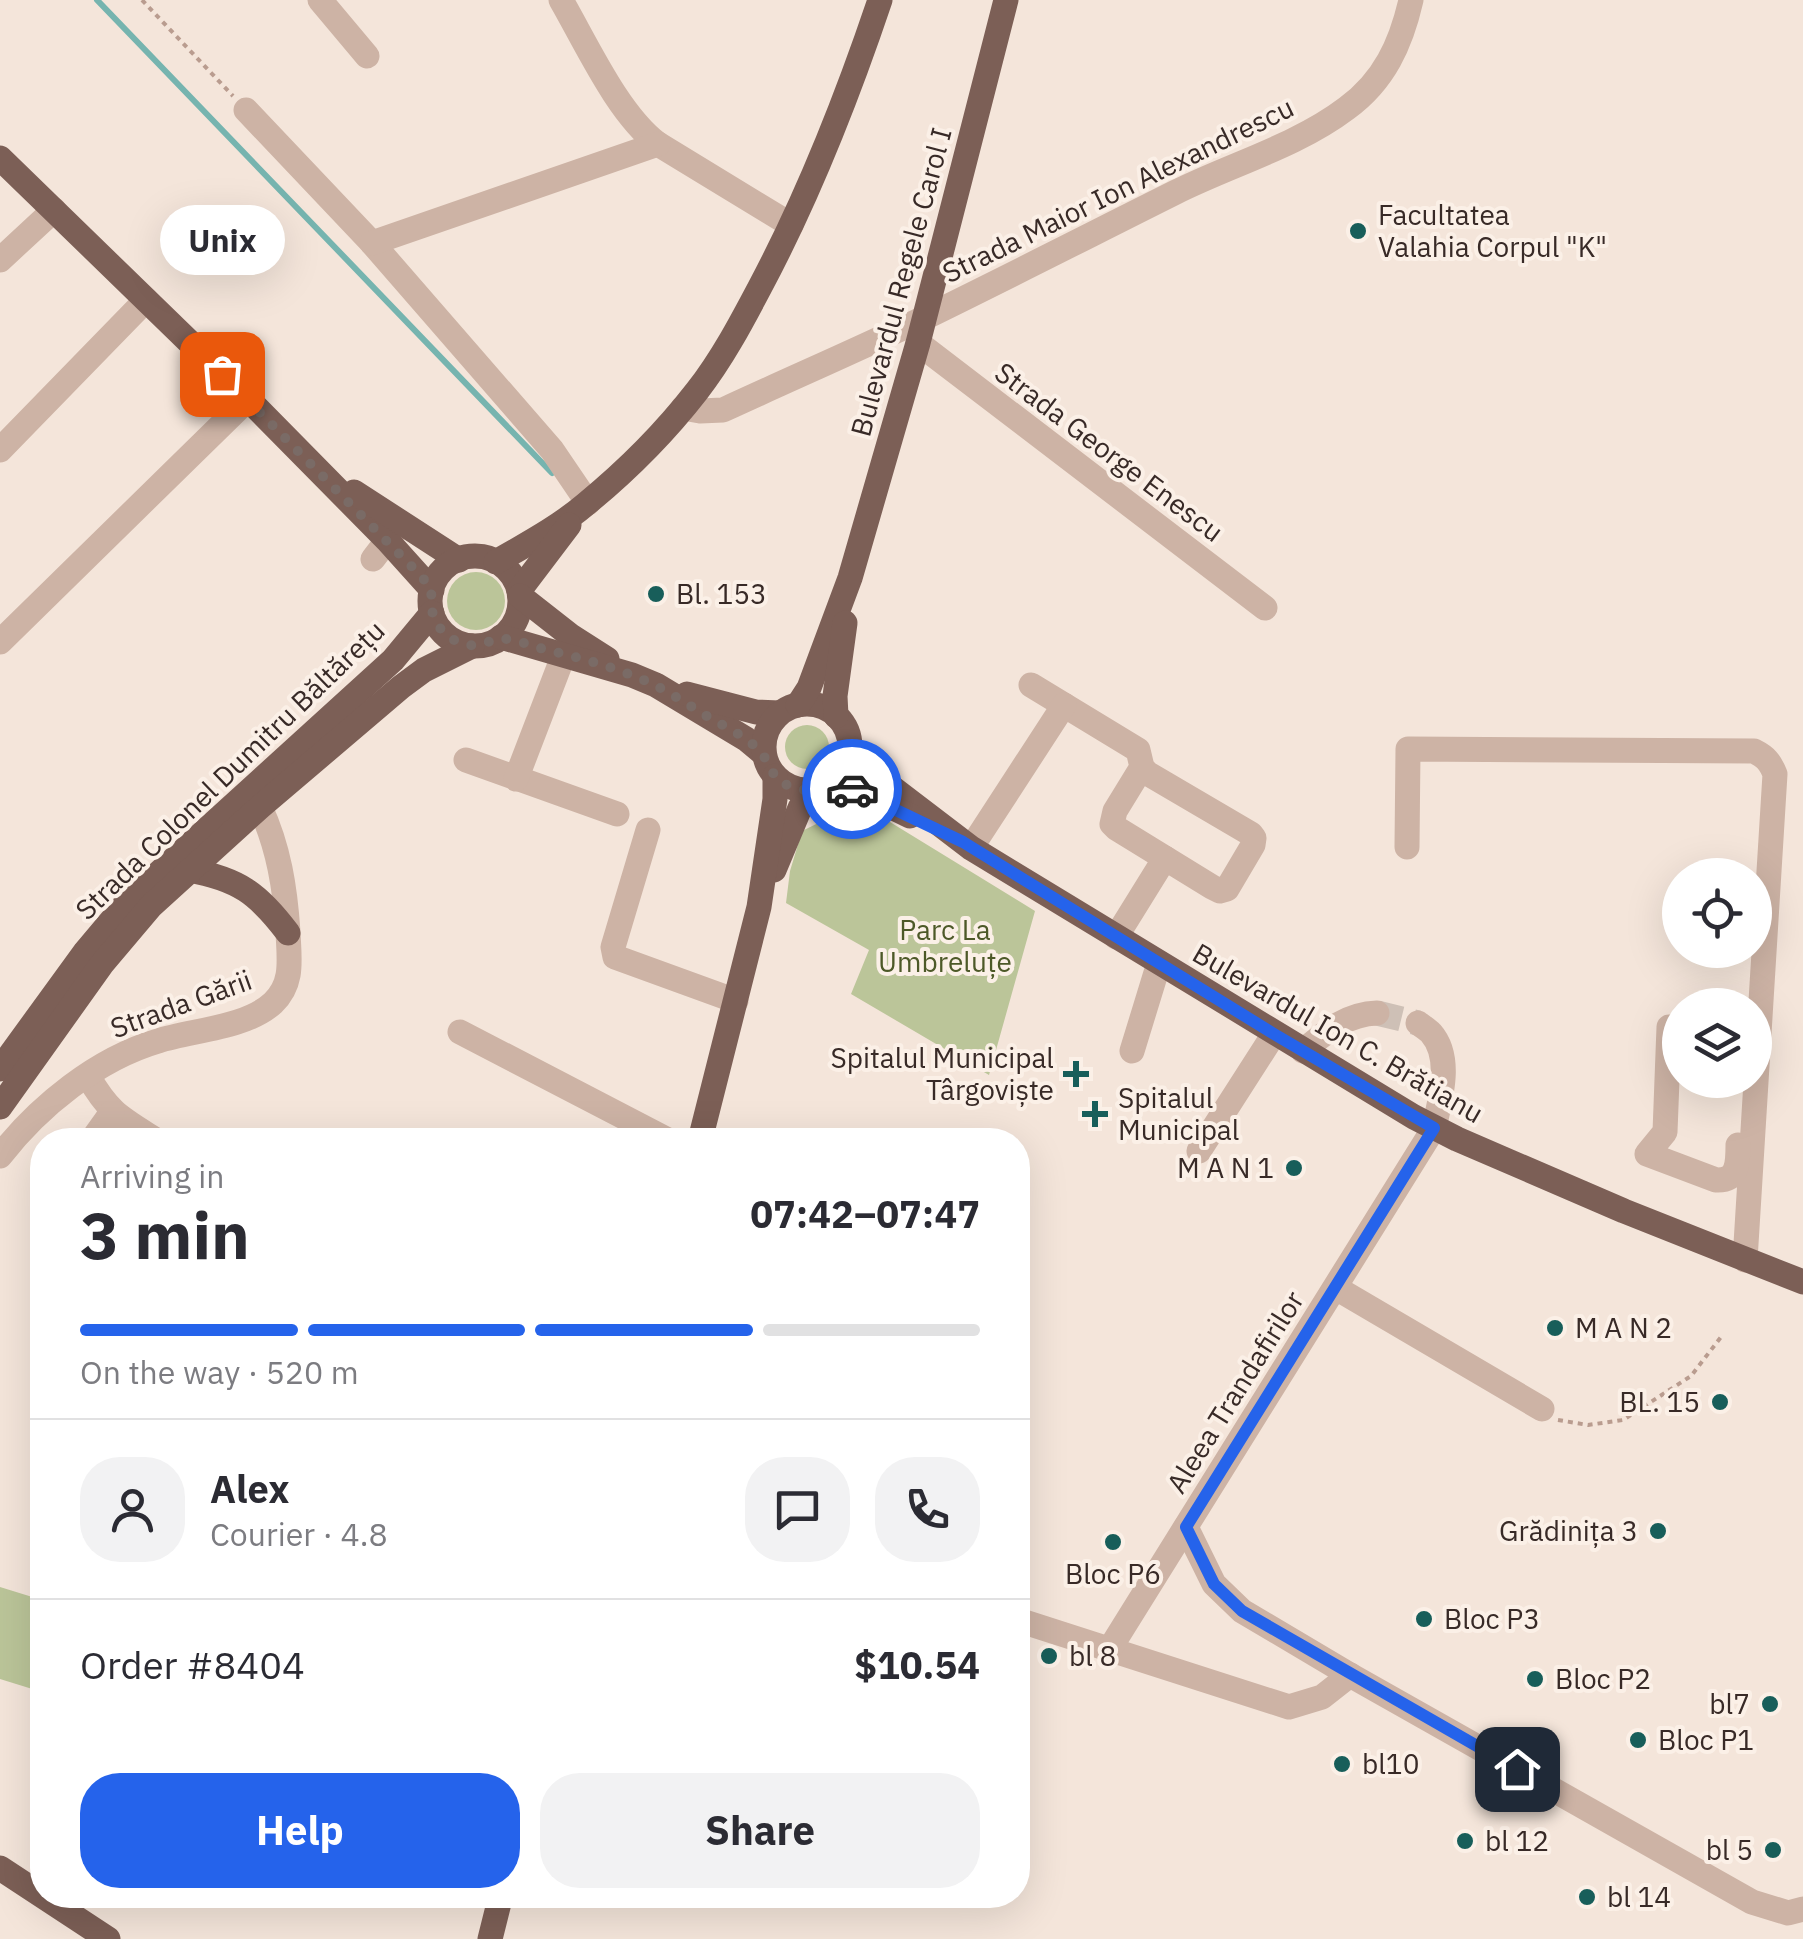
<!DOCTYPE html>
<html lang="en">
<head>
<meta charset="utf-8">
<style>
	body { margin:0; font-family:"IBM Plex Sans",sans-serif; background:#f2f2f3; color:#2b2b33; height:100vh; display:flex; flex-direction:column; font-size:38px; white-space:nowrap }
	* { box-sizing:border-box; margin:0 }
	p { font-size:32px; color:#7c7c81 }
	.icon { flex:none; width:55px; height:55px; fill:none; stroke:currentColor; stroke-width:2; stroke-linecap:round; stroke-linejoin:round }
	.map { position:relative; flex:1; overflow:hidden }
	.side { position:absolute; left:30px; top:1128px; width:1000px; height:780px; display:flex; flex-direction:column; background:#fff; border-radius:40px; box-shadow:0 10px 40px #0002 }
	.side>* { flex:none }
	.tools { position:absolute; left:1662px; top:858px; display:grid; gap:20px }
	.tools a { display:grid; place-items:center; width:110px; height:110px; border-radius:50%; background:#fff; box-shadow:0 10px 40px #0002; font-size:50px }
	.pin { position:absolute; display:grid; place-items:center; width:85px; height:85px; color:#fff; margin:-42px; border-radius:20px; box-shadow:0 5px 15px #0006 }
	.courier { position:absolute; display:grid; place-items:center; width:100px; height:100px; margin:-50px; border:8px solid #2563eb; border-radius:50%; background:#fff; color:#222; box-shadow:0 2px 12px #0007 }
	.bubble { position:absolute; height:70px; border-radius:35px; background:#fff; box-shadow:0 10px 40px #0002; font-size:32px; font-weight:700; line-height:70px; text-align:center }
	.headline em { font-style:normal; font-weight:700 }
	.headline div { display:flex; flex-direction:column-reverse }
	.headline { display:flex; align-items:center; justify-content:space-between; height:170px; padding:0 50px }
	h1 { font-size:65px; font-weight:700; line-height:75px }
	.bar { display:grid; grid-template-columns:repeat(4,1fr); gap:15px 10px; align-content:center; height:120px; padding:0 50px }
	.bar i { height:12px; border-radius:8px; background:#e1e1e2 }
	.bar .on { background:#2563eb }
	.bar p { grid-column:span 4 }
	.line { display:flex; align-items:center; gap:25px; padding:0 50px; border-top:2px solid #e1e1e2 }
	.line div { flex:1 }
	.round { display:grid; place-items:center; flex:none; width:105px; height:105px; border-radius:40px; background:#f2f2f3 }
	.primary-button { display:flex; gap:20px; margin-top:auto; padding:20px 50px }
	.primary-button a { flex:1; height:115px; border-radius:40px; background:#2563eb; color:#fff; font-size:40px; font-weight:700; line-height:115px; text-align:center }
	.primary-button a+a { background:#f2f2f3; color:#2b2b33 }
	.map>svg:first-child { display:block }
	.green { fill:#bbc599 }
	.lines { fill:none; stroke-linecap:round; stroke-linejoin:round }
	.stream { stroke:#76b4af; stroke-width:6 }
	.minor-tunnel { stroke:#cec0b6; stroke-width:25; stroke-dasharray:25 12; stroke-linecap:butt }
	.path { stroke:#b99c8f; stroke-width:4; stroke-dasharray:5 5; stroke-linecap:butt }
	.minor { stroke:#cdb3a5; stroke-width:25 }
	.major { stroke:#7c5f56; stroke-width:25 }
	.done { stroke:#7a6b66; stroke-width:10; stroke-dasharray:0 18 }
	.route { stroke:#2563eb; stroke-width:12 }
	.poi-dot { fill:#185e5a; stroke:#fbf0e7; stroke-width:4 }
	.labels { text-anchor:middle; stroke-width:8; stroke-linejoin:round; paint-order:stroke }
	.street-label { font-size:28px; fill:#382a27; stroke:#fbf0e7 }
	.poi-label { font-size:28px; fill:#382a27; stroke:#fbf0e7; text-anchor:start }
	.park-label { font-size:28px; fill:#4d5928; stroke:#fbf0e7 }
</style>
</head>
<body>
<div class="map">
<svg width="1803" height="1939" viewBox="0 0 1803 1939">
	<rect width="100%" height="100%" fill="#f4e5da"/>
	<g class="green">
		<circle cx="476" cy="601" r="29"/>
		<circle cx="807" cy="747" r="22"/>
		<path d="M859 803 1035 911 989 1075 851 994 869 950 786 903 790 871 802 831Z"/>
		<path d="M0 1587 42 1600V1692L0 1679Z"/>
	</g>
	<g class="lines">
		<path class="stream" d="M97 0 552 473"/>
		<path class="minor-tunnel" d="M1377 1013 1418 1023"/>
		<g class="path">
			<path d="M142 0 233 96"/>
			<path d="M770 1140V1139"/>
			<path d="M1558 1420 1588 1425 1623 1420 1691 1376 1721 1337"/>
		</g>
		<g class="minor">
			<path d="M320 0 367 56"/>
			<path d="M561 0C587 45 618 114 658 144L791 225"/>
			<path d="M246 110 372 243 552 450 588 503"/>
			<path d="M372 243 658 144"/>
			<path d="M0 260 54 210"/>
			<path d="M918 343 1265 608"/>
			<path d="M683 408 700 411 723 410C790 379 857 350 924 318 1008 277 1092 234 1176 192 1232 164 1297 146 1347 108 1384 81 1401 44 1411 0"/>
			<path d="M0 450 146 300"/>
			<path d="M373 559 399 525"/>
			<path d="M0 642 248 399"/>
			<path d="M1031 685 1138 750 1142 767 1147 773 1251 834 1254 838 1253 845 1227 889 1220 891 1212 887 1116 828 1112 824 1115 811 1142 767"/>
			<path d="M466 760 617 814"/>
			<path d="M516 779 564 654"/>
			<path d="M648 830 613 947 615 957 736 1001"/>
			<path d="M1407 847 1408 749 1754 751C1766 757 1770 762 1775 774L1745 1260"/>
			<path d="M971 848 1064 705"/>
			<path d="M1116 937 1165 858"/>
			<path d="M1680 1027H1669L1665 1132 1647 1154 1716 1180C1738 1181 1738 1163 1738 1145"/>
			<path d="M460 1032 668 1140"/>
			<path d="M1132 1051 1159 963"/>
			<path d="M1303 1051C1326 1032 1346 1014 1377 1013"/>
			<path d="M88 1076C109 1113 121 1118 156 1140"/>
			<path d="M92 1140 112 1112"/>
			<path d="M1199 1151 1274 1034"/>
			<path d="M0 1156C39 1106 97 1059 158 1041 192 1030 246 1028 273 1003 294 983 289 959 288 932 285 888 279 848 260 807"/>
			<path d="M1336 1288 1542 1409"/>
			<path d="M1186 1527 1214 1584 1242 1611 1350 1675 1752 1902 1788 1913 1803 1909"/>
			<path d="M1018 1620 1289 1707 1322 1697 1350 1675"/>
			<path d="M1109 1650 1434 1128C1440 1100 1453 1058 1431 1033 1430 1031 1419 1024 1418 1023"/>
		</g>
		<g class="major">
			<path d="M0 158 248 399 387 540 432 590"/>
			<path d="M354 492 459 560"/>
			<circle cx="475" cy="601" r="45"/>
			<path d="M496 562C527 544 559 527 586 504 625 472 666 431 697 391 722 359 741 323 760 287 809 195 847 98 880 0"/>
			<path d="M519 591 569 525"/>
			<path d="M520 596 571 636 607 659"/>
			<path d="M501 637 632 675 656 685 746 739 764 754"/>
			<path d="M687 694 756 712 779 713"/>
			<circle cx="807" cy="747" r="43"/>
			<path d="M798 705 809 688 850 578 918 343 1006 0"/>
			<path d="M836 716 835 696 845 623"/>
			<path d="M850 748 874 774 971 848 1414 1117 1457 1139 1624 1211 1803 1282"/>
			<path d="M833 782 863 793 910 816"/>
			<path d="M189 870C238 879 258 893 288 933"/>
			<path d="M774 870 800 808 812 790"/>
			<path d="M0 1069 85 952 128 901 393 660 432 613"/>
			<path d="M0 1107 102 964 151 906 260 807 401 687 424 670 472 646"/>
			<path d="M700 1140 759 907 775 799V776"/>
			<path d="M0 1868 108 1939"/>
			<path d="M490 1939 501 1895"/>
		</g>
	</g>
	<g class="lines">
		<path class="done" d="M222 374 422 577 432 590C428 611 436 631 456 641 481 653 490 636 506 639 519 641 531 645 543 649 573 656 603 664 631 675 657 684 681 700 705 715 722 725 741 734 756 747 771 760 768 777 789 786 804 793 819 790 832 782L852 789"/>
		<path class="route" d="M852 789 963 842 1274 1034 1434 1128 1186 1527 1214 1584 1242 1611 1517 1769"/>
	</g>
	<g class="poi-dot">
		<circle cx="1358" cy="231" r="10"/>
		<circle cx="656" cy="594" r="10"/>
		<path d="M1071 1059h10v10h10v10h-10v10h-10v-10h-10v-10h10z"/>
		<path d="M1090 1099h10v10h10v10h-10v10h-10v-10h-10v-10h10z"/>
		<circle cx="1294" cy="1168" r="10"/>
		<circle cx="1555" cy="1328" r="10"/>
		<circle cx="1720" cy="1402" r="10"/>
		<circle cx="1658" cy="1531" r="10"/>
		<circle cx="1113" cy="1542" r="10"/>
		<circle cx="1424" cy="1619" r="10"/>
		<circle cx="1049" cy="1656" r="10"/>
		<circle cx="1535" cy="1679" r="10"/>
		<circle cx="1770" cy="1704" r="10"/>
		<circle cx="1638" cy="1740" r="10"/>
		<circle cx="1342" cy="1764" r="10"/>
		<circle cx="1465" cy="1841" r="10"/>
		<circle cx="1773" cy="1850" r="10"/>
		<circle cx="1587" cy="1897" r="10"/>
	</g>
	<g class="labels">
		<g class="street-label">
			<text transform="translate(1118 190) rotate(-26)" y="10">Strada Maior Ion Alexandrescu</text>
			<text transform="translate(901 282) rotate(-75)" y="10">Bulevardul Regele Carol I</text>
			<text transform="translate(1109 452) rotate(37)" y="10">Strada George Enescu</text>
			<text transform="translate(230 770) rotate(-44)" y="10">Strada Colonel Dumitru Băltărețu</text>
			<text transform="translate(181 1004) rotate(-20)" y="10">Strada Gării</text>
			<text transform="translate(1338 1033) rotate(30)" y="10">Bulevardul Ion C. Brătianu</text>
			<text transform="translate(1235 1392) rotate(-58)" y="10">Aleea Trandafirilor</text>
		</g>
		<g class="poi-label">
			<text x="1378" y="225">Facultatea<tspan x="1378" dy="32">Valahia Corpul "K"</tspan></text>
			<text x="676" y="604">Bl. 153</text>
			<text x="1054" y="1068" text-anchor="end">Spitalul Municipal<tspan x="1054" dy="32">Târgoviște</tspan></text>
			<text x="1118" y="1108">Spitalul<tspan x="1118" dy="32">Municipal</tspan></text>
			<text x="1274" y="1178" text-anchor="end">M A N 1</text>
			<text x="1575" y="1338">M A N 2</text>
			<text x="1700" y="1412" text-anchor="end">BL. 15</text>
			<text x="1638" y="1541" text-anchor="end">Grădinița 3</text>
			<text x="1113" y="1584" text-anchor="middle">Bloc P6</text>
			<text x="1444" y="1629">Bloc P3</text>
			<text x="1069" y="1666">bl 8</text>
			<text x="1555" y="1689">Bloc P2</text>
			<text x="1750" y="1714" text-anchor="end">bl7</text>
			<text x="1658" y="1750">Bloc P1</text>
			<text x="1362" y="1774">bl10</text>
			<text x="1485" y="1851">bl 12</text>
			<text x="1753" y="1860" text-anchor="end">bl 5</text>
			<text x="1607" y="1907">bl 14</text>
		</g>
		<g class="park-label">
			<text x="945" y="940">Parc La<tspan x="945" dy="32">Umbreluțe</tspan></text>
		</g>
	</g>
</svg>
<div class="tools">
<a><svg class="icon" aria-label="locate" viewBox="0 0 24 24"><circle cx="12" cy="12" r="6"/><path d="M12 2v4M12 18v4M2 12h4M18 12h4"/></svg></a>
<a><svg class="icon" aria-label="layers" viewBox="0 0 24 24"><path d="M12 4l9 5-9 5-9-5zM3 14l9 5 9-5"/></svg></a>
</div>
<div class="pin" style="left:222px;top:374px;background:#ea580c"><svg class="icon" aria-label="bag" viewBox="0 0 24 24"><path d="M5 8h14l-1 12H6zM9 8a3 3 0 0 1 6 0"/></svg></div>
<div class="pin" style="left:1517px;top:1769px;background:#1f2937"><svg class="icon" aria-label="home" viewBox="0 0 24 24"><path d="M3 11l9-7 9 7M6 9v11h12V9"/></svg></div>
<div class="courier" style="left:852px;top:789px"><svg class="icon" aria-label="car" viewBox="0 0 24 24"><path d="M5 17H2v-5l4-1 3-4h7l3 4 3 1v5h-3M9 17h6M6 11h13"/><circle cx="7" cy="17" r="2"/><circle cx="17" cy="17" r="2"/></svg></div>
<div class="bubble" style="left:160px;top:205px;width:125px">Unix</div>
<section class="side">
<div class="headline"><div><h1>3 min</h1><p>Arriving in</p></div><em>07:42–07:47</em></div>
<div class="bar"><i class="on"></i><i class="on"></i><i class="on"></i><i></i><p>On the way · 520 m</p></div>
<div class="line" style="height:180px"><a class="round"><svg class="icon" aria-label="person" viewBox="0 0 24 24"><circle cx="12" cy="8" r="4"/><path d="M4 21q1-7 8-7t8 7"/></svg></a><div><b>Alex</b><p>Courier · 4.8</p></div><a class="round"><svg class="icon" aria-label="chat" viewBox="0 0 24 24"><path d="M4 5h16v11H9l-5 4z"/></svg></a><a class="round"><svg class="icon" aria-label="phone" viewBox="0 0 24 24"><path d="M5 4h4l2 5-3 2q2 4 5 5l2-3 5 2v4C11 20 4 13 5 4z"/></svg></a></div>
<div class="line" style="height:130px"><div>Order #8404</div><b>$10.54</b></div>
<div class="primary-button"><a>Help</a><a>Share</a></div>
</section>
</div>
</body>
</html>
